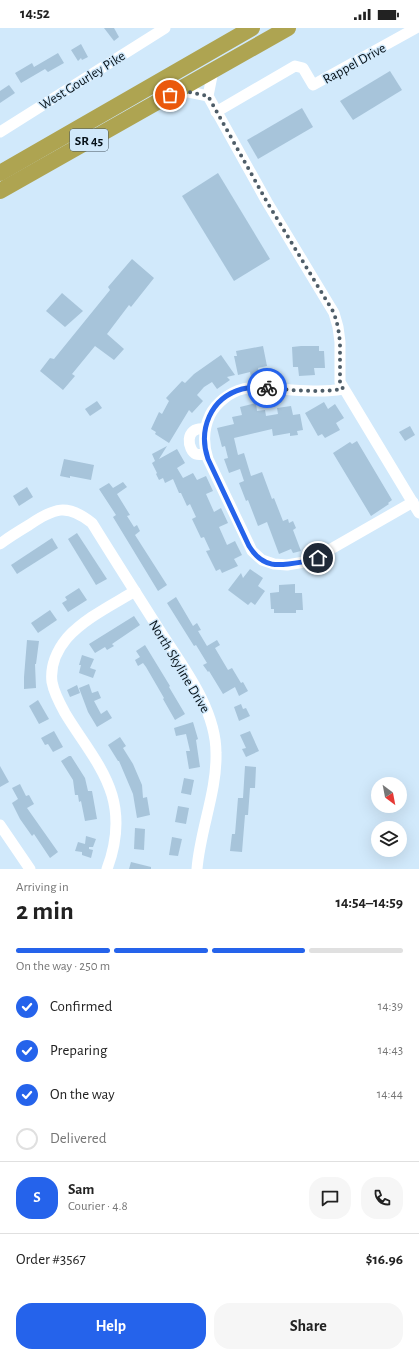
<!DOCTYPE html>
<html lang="en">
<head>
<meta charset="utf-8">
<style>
	body { margin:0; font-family:"Alegreya Sans",sans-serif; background:#f6f6f6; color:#222; height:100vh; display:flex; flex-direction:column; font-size:15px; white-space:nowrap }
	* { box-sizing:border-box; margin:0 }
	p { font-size:13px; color:#767676 }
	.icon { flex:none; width:22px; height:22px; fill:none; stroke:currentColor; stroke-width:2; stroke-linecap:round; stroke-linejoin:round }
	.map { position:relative; height:841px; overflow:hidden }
	.side { display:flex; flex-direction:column; background:#fff; flex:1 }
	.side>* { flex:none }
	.needle { width:26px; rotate:148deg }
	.tools { position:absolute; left:371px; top:749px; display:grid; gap:8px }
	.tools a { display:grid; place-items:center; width:36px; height:36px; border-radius:50%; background:#fff; box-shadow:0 4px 16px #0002; font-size:20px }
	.pin { position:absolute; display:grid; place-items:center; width:34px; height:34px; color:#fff; margin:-17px; border:2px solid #fff; border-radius:50%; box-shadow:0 1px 4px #0007 }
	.courier { position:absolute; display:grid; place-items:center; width:40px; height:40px; margin:-20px; border:3px solid #2563eb; border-radius:50%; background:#fff; color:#222; box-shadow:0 1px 5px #0007 }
	.overview em { font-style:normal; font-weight:600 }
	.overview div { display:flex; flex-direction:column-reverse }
	.overview { display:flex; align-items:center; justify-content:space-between; height:68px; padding:0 16px }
	h1 { font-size:26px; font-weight:600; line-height:30px }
	.bar { display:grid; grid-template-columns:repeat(4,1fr); gap:6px 4px; align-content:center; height:48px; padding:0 16px }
	.bar i { height:5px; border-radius:3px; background:#e0e0e0 }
	.bar .selected { background:#2563eb }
	.bar p { grid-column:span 4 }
	.line { display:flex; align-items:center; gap:10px; padding:0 16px; border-top:1px solid #e0e0e0 }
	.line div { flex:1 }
	.round { display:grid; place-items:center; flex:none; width:42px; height:42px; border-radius:16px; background:#f6f6f6 }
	ol { padding:0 16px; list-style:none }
	li { display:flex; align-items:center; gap:12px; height:44px }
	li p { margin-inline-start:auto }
	li .icon { padding:4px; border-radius:50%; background:#2563eb; color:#fff; stroke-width:4 }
	li:last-child { color:#767676 }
	li i { width:22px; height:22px; border:2px solid #e0e0e0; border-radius:50% }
	.button { display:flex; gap:8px; margin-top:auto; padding:8px 16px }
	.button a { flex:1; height:46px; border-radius:16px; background:#2563eb; color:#fff; font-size:16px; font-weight:600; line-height:46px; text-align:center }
	.button a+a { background:#f6f6f6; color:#222 }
	.status { display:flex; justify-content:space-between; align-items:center; height:28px; padding:0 20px; background:#fff; direction:ltr }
	.status svg { height:11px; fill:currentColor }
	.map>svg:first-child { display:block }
	.building { fill:#a7c4da }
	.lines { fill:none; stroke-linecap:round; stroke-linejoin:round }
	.minor { stroke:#fff; stroke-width:11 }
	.highway { stroke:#aea451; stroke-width:16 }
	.done { stroke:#4e5d68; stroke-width:4; stroke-dasharray:0 7.2 }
	.route { stroke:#2563eb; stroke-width:5 }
	.labels { text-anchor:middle; stroke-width:3; stroke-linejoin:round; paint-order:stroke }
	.shield { fill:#d1e9fb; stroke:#44525d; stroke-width:1 }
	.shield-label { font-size:13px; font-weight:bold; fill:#071219 }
	.street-label { font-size:14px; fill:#071219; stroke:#d1e9fb }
</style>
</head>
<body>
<div class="status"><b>14:52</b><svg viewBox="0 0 49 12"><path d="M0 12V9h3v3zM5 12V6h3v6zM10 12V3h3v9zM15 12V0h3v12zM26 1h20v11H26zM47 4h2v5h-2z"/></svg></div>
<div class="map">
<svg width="419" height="841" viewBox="0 0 419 841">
	<rect width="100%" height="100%" fill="#d1e9fb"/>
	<g class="building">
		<path d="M104 0H114L119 9 114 13Z"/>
		<path d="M81 16 88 29 82 32 81 30 78 33 71 22Z"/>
		<path d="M58 25 64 35 48 44 45 41 21 55 15 45 32 35 34 39Z"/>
		<path d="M390 43 402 62 353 92 340 73Z"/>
		<path d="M9 57 15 65 0 75V63Z"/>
		<path d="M302 80 313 99 258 131 247 112Z"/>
		<path d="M218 145 270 231 234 253 182 168Z"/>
		<path d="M132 231 154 250 131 279 129 277 107 306 124 321 114 332 95 318 72 346 75 348 63 362 40 343 50 330 54 331 110 262 108 259Z"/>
		<path d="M62 265 83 283 65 299 46 283Z"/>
		<path d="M263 318 267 338 258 340 260 347 251 349 250 344 238 347 234 328H237L236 323Z"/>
		<path d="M301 318H319V323H324L325 340H314L315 347 299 348 298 339H293L292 319Z"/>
		<path d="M221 327 235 347 227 349 230 352 217 361 212 354 204 359 197 367 203 373 192 385 189 382 169 415 155 406 156 404 151 401 159 384 162 386 169 373 166 370 182 353 185 355 194 346Z"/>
		<path d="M97 373 102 380 90 388 85 381Z"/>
		<path d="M324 374 328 381 335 376 344 390 336 395 340 402 325 410 322 406 318 408 305 385Z"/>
		<path d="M256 375 257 383 265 382 266 388 278 386 277 380 291 378 293 387 300 386 303 402 297 403 298 407 290 408V405L273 408 272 401 234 410 238 427 244 425 251 448 262 444 272 471 274 470 283 493 288 491 289 495 293 493 296 500 293 502 301 523 293 525 291 521 279 526 267 494 258 498 248 472 246 473 239 455 244 453 240 441 229 445 224 431 228 430 225 418 222 419 217 400 234 396 232 389 242 387 240 379Z"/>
		<path d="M410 398 415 407 405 413 399 404Z"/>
		<path d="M357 413 392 472 388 475 389 476 371 488 333 425 350 414 352 416Z"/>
		<path d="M167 418 159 431 177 421 185 435 177 440 183 450 193 445 197 452 206 448 213 463 206 466 214 484 221 480 228 495 219 499 227 517 235 513 242 527 234 531 238 538 222 545 220 541 216 543 206 523 210 522 204 509 201 510 192 491 196 489 190 476 187 478 181 465H179L173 451 165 455 163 450 159 452 156 446 157 445 152 435 155 433 152 426Z"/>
		<path d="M64 431 94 437 91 452 70 448V450L60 448Z"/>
		<path d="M123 454 127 459 117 466 130 487 127 488 134 499 137 497 140 503 135 507 167 557 158 563 113 489 116 487 99 461 109 455 113 460Z"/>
		<path d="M27 459 33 469 19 478 13 468Z"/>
		<path d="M77 505 107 551 96 557 68 511Z"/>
		<path d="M52 510 58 520 17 546 11 537Z"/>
		<path d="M250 541 263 550 258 558 265 563 255 577 251 574 248 577 228 562 241 545 243 550Z"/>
		<path d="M295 556V565H302L303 582H296V585H274V581H271L270 565 279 564V557Z"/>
		<path d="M79 560 87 572 68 584 62 575 67 572 65 569Z"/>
		<path d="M176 569 193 598 197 595 201 602 198 603 207 618 217 612 220 617 215 620 228 642 232 640 241 655 243 654 248 663 239 668 235 659 223 666 209 643 208 644 203 637 207 635 196 617 194 618 167 575Z"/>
		<path d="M50 582 57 592 38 605 31 595Z"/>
		<path d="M134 588 140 597 112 616 114 618 107 622 105 619 95 625 89 616Z"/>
		<path d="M27 612 39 613 36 636H35L36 660 24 661V649Z"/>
		<path d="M145 617 170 658 169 659 185 686 175 692 163 671 164 670 146 639 143 635 138 638 135 632 140 629 136 623Z"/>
		<path d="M82 627 94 631 90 640 96 642 93 650 79 645 81 637H79Z"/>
		<path d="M89 656 92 665 98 663 101 670 94 673 101 686 107 682 112 690 97 699 88 684 79 660Z"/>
		<path d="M77 657 80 665 70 669 67 662Z"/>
		<path d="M38 672 49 691 39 696 29 678Z"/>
		<path d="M241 676 243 681 246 680 250 688 239 693 234 679Z"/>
		<path d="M193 694 198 711 196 712 200 739 189 741 186 723H190L186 706 176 708 174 700Z"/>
		<path d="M54 703 63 719 53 724 48 716 45 717 41 710Z"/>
		<path d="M250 703 259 723 246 729 242 721 246 720 240 707Z"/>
		<path d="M120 709 126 718 123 720 133 736 142 757 143 770 147 769 150 787 137 790 133 766 119 733H118L108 717Z"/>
		<path d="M69 728H71L85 750 88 763H92L97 791 85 793 81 773 79 774 78 767H75L73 752 61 733Z"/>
		<path d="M0 738 9 754 0 759Z"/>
		<path d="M245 738 256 739 255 760H250L248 787H245L242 824 230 823 232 806H235L238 770H243Z"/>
		<path d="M184 750 194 752 191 767 181 765Z"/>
		<path d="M20 756 26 768 29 767 34 776 27 780 58 824 50 830 34 806 32 808 20 791 12 775 18 771 12 760Z"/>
		<path d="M178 778 189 780 186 796 175 794Z"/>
		<path d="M135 800 145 801 144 822 134 821Z"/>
		<path d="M86 808 96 811 93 819H89V821L93 822 91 830 82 827V824L75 823 78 814 85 816Z"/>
		<path d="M172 809 182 811 178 828 169 827Z"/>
		<path d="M131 834 151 839V841H129Z"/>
	</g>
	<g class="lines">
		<g class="minor">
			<path d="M213 43 208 68 267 174 334 285 338 299 340 314V354L419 485"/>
			<path d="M179 62 208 68"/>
			<path d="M216 84 295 38 303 40 313 57 416 0"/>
			<path d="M0 104 165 0"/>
			<path d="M343 361C321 365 299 362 276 361 265 360 253 358 243 361 230 364 216 375 210 387 203 402 203 416 208 431L252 523 262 532 274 536 287 537 310 533 413 474"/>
			<path d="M205 401C183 398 188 423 196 426 199 427 203 426 206 426"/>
			<path d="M0 516C9 509 19 503 29 497 54 480 67 475 92 495 113 529 134 562 155 595 179 634 216 678 216 725 217 764 200 802 197 841"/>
			<path d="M0 797 30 841"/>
			<path d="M107 841C116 817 119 791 112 767 103 737 81 712 65 685 60 676 54 665 52 654 50 638 57 622 67 610 85 590 112 577 135 563"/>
		</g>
		<g class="highway">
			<path d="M0 145 252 0"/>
			<path d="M0 163 288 0"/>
		</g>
	</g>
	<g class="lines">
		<path class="done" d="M170 67 179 62 208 68 267 174 334 285 338 299 340 314V354L343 361C318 365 292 362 267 360"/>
		<path class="route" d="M267 360C259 359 250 359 242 361 210 370 198 402 208 431L249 518C263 541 279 538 302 534 308 533 312 532 318 530"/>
	</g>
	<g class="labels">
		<rect class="shield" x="70" y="101" width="38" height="22" rx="3"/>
		<g class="shield-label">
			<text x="89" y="117">SR 45</text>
		</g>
		<g class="street-label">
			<text transform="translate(354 35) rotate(-29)" y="5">Rappel Drive</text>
			<text transform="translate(82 52) rotate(-32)" y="5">West Gourley Pike</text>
			<text transform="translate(180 638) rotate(59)" y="5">North Skyline Drive</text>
		</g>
	</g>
</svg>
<div class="tools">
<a><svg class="needle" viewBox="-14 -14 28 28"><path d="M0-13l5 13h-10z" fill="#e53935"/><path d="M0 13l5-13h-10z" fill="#767676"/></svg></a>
<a><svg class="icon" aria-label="layers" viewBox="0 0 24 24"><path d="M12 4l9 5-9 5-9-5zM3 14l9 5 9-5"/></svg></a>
</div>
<div class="pin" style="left:170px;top:67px;background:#ea580c"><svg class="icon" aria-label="bag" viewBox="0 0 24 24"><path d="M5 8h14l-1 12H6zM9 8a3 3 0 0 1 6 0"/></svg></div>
<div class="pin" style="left:318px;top:530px;background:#1f2937"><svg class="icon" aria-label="home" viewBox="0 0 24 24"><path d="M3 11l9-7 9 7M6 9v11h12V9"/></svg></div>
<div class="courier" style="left:267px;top:360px"><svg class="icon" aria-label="bike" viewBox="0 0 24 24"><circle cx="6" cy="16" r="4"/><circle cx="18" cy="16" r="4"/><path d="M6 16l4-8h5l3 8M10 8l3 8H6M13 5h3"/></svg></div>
</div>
<section class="side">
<div class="overview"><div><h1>2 min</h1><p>Arriving in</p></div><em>14:54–14:59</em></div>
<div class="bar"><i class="selected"></i><i class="selected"></i><i class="selected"></i><i></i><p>On the way · 250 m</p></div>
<ol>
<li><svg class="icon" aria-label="check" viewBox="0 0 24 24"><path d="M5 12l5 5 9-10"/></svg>Confirmed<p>14:39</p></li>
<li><svg class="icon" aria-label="check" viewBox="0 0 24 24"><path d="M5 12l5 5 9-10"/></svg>Preparing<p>14:43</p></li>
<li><svg class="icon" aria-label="check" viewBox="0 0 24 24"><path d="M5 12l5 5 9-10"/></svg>On the way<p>14:44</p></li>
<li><i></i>Delivered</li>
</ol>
<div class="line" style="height:72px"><b class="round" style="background:#2563eb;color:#fff">S</b><div><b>Sam</b><p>Courier · 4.8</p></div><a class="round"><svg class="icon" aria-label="chat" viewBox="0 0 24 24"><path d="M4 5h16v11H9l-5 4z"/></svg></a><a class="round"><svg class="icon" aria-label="phone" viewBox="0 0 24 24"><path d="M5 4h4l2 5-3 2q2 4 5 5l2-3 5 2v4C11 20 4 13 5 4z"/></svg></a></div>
<div class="line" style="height:52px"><div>Order #3567</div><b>$16.96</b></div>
<div class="button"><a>Help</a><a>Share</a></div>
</section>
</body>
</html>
